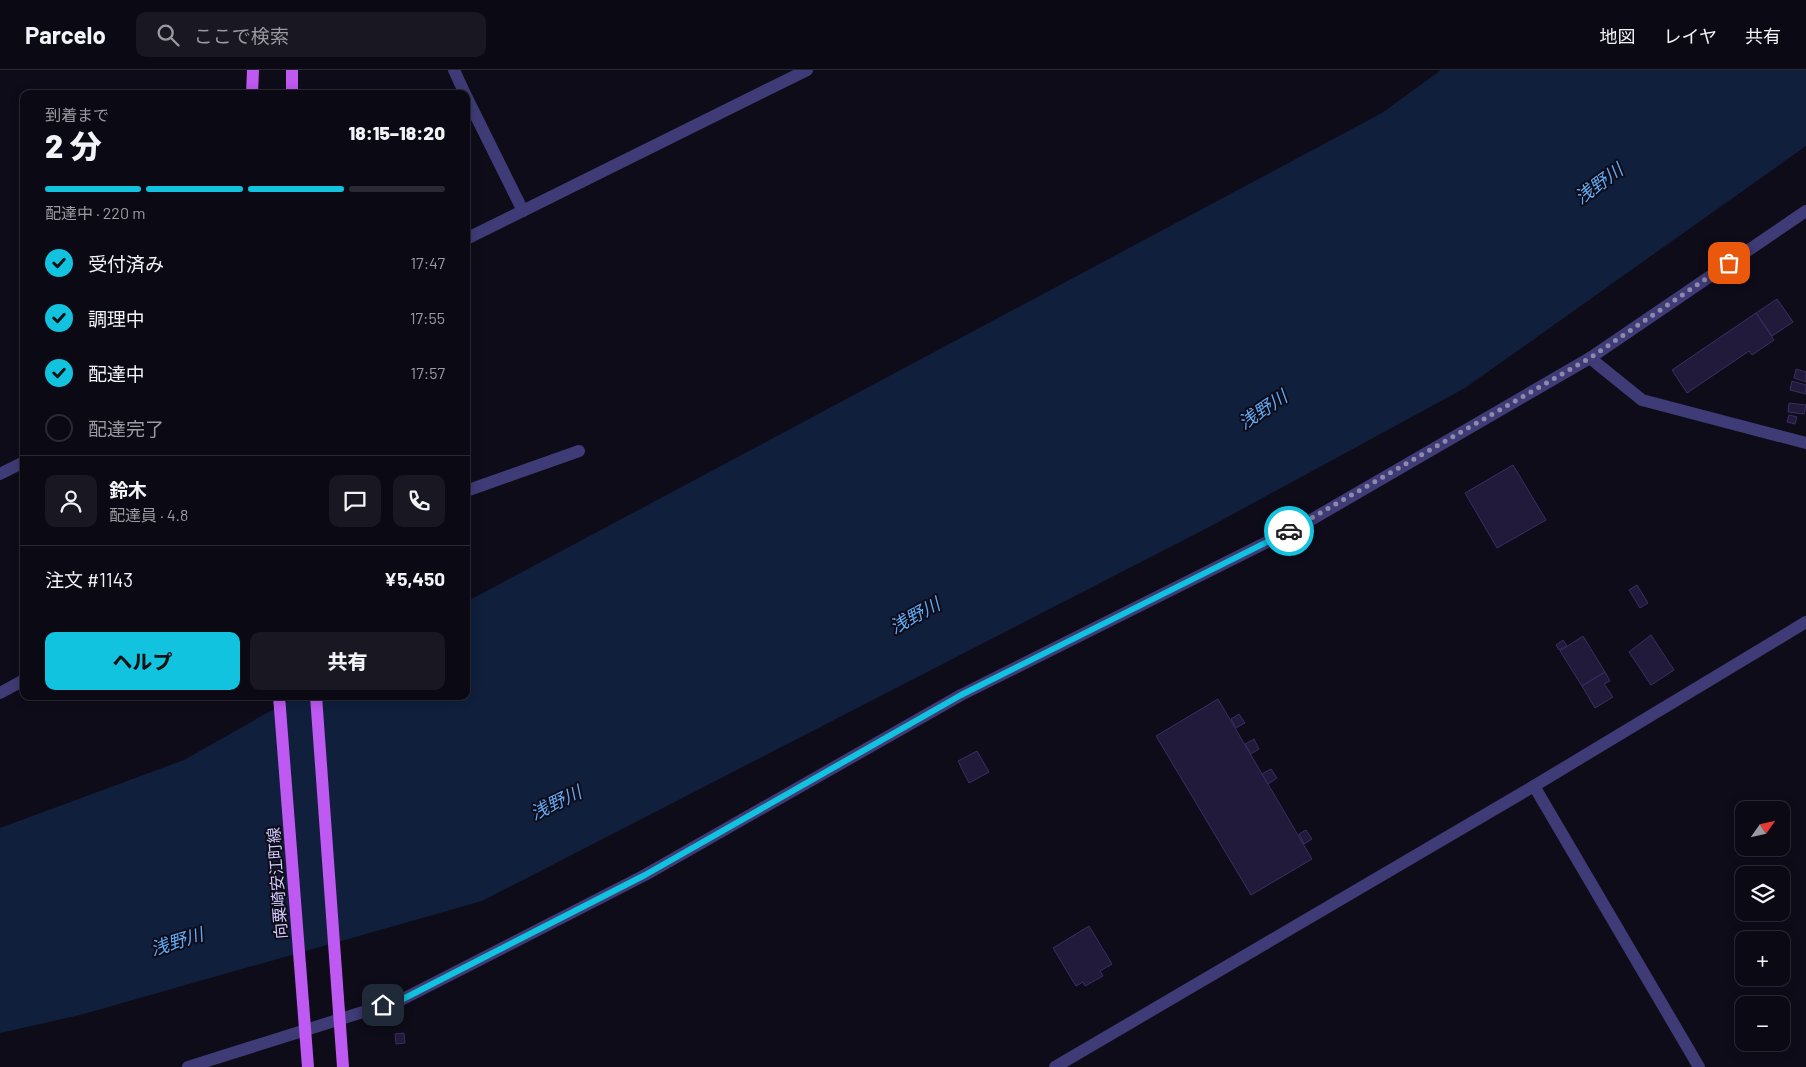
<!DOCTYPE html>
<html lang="ja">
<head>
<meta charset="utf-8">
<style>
	body { margin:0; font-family:Barlow,"Noto Sans JP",sans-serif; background:#191722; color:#f1f3f6; height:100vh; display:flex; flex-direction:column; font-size:19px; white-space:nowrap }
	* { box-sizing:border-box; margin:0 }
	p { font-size:16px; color:#9a9aa0 }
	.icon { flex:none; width:28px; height:28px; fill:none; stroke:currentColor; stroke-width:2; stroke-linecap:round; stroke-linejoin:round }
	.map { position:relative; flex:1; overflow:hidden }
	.drawer { position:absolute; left:20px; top:20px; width:450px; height:610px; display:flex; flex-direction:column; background:#0b0914; border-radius:10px; box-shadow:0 2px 12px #0003,0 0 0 1px #2b2a34 }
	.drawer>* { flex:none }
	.needle { width:32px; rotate:56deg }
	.fabs { position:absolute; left:1735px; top:731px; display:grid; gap:10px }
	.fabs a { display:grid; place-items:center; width:55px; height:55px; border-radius:10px; background:#0b0914; box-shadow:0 2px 12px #0003,0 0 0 1px #2b2a34; font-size:25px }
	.pin { position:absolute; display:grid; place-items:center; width:42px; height:42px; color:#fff; margin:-21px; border-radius:10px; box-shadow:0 2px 8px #0006 }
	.courier { position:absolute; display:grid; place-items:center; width:50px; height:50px; margin:-25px; border:4px solid #11c3df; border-radius:50%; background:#fff; color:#222; box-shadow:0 1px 6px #0007 }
	.headline em { font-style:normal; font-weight:800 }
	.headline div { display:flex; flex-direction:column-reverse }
	.headline { display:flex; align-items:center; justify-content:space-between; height:85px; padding:0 25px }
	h1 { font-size:32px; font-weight:800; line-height:38px }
	.bar { display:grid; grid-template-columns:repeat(4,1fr); gap:8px 5px; align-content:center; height:60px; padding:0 25px }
	.bar i { height:6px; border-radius:4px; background:#2b2a34 }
	.bar .active { background:#11c3df }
	.bar p { grid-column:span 4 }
	.line { display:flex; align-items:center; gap:12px; padding:0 25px; border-top:1px solid #2b2a34 }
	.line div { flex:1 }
	.round { display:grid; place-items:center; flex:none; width:52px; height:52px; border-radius:10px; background:#191722 }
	ol { padding:0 25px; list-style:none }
	li { display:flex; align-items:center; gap:15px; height:55px }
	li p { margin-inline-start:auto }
	li .icon { padding:5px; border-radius:50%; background:#11c3df; color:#111; stroke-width:4 }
	li:last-child { color:#9a9aa0 }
	li i { width:28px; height:28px; border:2px solid #2b2a34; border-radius:50% }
	.cta { display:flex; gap:10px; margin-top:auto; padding:10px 25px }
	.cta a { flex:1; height:58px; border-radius:10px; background:#11c3df; color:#111; font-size:20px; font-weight:800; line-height:58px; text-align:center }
	.cta a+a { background:#191722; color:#f1f3f6 }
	header { display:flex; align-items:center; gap:30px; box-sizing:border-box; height:70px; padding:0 25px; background:#0b0914; border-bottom:1px solid #2b2a34 }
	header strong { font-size:24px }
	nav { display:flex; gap:28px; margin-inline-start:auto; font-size:18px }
	.search { width:350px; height:45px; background:#191722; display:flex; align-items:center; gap:12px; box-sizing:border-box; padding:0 18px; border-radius:10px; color:#9a9aa0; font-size:19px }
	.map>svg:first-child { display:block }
	.water { fill:#0f1f3c }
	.building { fill:#211a3a; stroke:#3a2e64 }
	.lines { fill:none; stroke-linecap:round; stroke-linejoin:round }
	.minor { stroke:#3f3b76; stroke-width:12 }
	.major { stroke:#be59f2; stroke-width:12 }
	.major-bridge { stroke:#be59f2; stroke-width:12 }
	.done { stroke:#8d88ac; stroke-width:5; stroke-dasharray:0 9 }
	.route { stroke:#11c3df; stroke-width:6 }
	.labels { text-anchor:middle; stroke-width:4; stroke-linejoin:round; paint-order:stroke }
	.street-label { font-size:16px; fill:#d1cafb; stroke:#0f0c1a }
	.water-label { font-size:18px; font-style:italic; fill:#60aaf3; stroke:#0f0c1a }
</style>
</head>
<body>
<header>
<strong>Parcelo</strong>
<div class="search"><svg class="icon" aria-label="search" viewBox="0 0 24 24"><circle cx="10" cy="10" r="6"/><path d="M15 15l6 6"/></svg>ここで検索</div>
<nav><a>地図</a><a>レイヤ</a><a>共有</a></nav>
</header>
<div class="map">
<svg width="1806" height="997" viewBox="0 0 1806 997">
	<rect width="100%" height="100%" fill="#0f0c1a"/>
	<path class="water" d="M1441 0H1806V76L1465 318 1211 456 482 831 80 945 0 963V758L184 690 297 626H466V532L1382 43Z"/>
	<g class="building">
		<path d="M1777 229 1793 252 1772 266 1756 243Z"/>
		<path d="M1756 243 1774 270 1752 285 1749 281 1687 323 1672 300Z"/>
		<path d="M1796 299 1806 302V312L1794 308Z"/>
		<path d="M1792 311 1806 315V324L1790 320Z"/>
		<path d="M1789 333 1806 335 1804 344 1788 342Z"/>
		<path d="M1789 345 1797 347 1795 354 1787 352Z"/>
		<path d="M1513 395 1546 450 1497 478 1465 423Z"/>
		<path d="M1637 515 1648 533 1640 538 1629 520Z"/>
		<path d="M1651 565 1674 600 1651 615 1629 582Z"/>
		<path d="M1583 566 1605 602 1582 616 1560 581Z"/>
		<path d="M1563 570 1567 576 1559 580 1556 575Z"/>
		<path d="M1605 602 1610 611 1604 614 1613 627 1595 638 1582 616Z"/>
		<path d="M1218 629 1312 789 1251 825 1156 666Z"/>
		<path d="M1239 644 1245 653 1236 658 1231 649Z"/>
		<path d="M1254 669 1259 679 1251 684 1245 674Z"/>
		<path d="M977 681 989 702 969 713 958 691Z"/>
		<path d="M1271 699 1277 708 1268 714 1262 704Z"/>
		<path d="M1306 760 1312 769 1304 774 1299 764Z"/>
		<path d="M1089 856 1112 894 1100 901 1103 906 1085 916 1083 912 1076 916 1053 878Z"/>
		<path d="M404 963 405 973 396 974 395 964Z"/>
	</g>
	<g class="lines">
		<g class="minor">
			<path d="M454 0 465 24"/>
			<path d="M466 26 523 141"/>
			<path d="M466 169 807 0"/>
			<path d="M1590 288 1642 330 1806 373"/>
			<path d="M0 404 24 392"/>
			<path d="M466 421 579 381"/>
			<path d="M0 623 24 610"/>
			<path d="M1534 716 1699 997"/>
			<path d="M188 997 401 930 645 805 961 625 1309 451 1590 288 1806 141"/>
			<path d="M1055 997 1534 716 1806 552"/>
		</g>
		<g class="major">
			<path d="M252 24 253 0"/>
			<path d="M292 24V0"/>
		</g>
		<g class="major-bridge">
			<path d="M279 626 308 997"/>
			<path d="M316 626 343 997"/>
		</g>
	</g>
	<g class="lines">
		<path class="done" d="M1289 461 1590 288 1729 193"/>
		<path class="route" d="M383 935 401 930 645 805 961 625 1289 461"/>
	</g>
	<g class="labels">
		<g class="street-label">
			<text transform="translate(277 813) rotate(-94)" y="6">向粟崎安江町線</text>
		</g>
		<g class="water-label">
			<text transform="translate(1599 114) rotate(-36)" y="6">浅野川</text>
			<text transform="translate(1263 340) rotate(-34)" y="6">浅野川</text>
			<text transform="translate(915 546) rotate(-29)" y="6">浅野川</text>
			<text transform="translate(556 733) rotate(-26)" y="6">浅野川</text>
			<text transform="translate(177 872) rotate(-17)" y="6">浅野川</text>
		</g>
	</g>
</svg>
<div class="fabs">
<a><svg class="needle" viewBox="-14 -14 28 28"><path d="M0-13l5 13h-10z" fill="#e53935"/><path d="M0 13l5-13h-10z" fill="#9a9aa0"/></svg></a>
<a><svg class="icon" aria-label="layers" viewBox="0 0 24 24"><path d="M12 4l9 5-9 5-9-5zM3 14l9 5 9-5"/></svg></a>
<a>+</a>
<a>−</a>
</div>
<div class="pin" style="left:1729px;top:193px;background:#ea580c"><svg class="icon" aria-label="bag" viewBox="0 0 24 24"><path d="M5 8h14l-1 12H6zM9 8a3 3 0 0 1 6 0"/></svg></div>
<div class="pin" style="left:383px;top:935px;background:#1f2937"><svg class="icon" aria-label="home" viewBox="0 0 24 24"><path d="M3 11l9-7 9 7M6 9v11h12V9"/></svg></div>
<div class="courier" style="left:1289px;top:461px"><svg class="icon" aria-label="car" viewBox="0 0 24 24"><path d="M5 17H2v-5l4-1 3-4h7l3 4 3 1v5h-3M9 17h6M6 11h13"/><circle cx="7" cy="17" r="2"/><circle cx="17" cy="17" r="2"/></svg></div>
<section class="drawer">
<div class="headline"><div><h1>2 分</h1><p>到着まで</p></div><em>18:15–18:20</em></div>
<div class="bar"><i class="active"></i><i class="active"></i><i class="active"></i><i></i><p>配達中 · 220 m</p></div>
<ol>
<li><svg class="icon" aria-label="check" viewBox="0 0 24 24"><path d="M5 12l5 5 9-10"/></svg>受付済み<p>17:47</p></li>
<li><svg class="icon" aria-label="check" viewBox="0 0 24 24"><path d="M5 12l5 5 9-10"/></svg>調理中<p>17:55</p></li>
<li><svg class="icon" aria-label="check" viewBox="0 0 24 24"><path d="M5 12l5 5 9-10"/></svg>配達中<p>17:57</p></li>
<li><i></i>配達完了</li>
</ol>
<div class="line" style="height:90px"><a class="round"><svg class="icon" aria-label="person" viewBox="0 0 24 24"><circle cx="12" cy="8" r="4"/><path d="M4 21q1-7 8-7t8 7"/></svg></a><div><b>鈴木</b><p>配達員 · 4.8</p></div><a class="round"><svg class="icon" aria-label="chat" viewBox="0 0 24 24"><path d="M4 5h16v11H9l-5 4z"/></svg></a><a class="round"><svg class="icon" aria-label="phone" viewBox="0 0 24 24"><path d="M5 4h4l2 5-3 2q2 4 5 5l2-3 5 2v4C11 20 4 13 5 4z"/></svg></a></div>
<div class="line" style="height:65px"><div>注文 #1143</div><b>¥5,450</b></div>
<div class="cta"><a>ヘルプ</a><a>共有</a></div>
</section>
</div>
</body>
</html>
